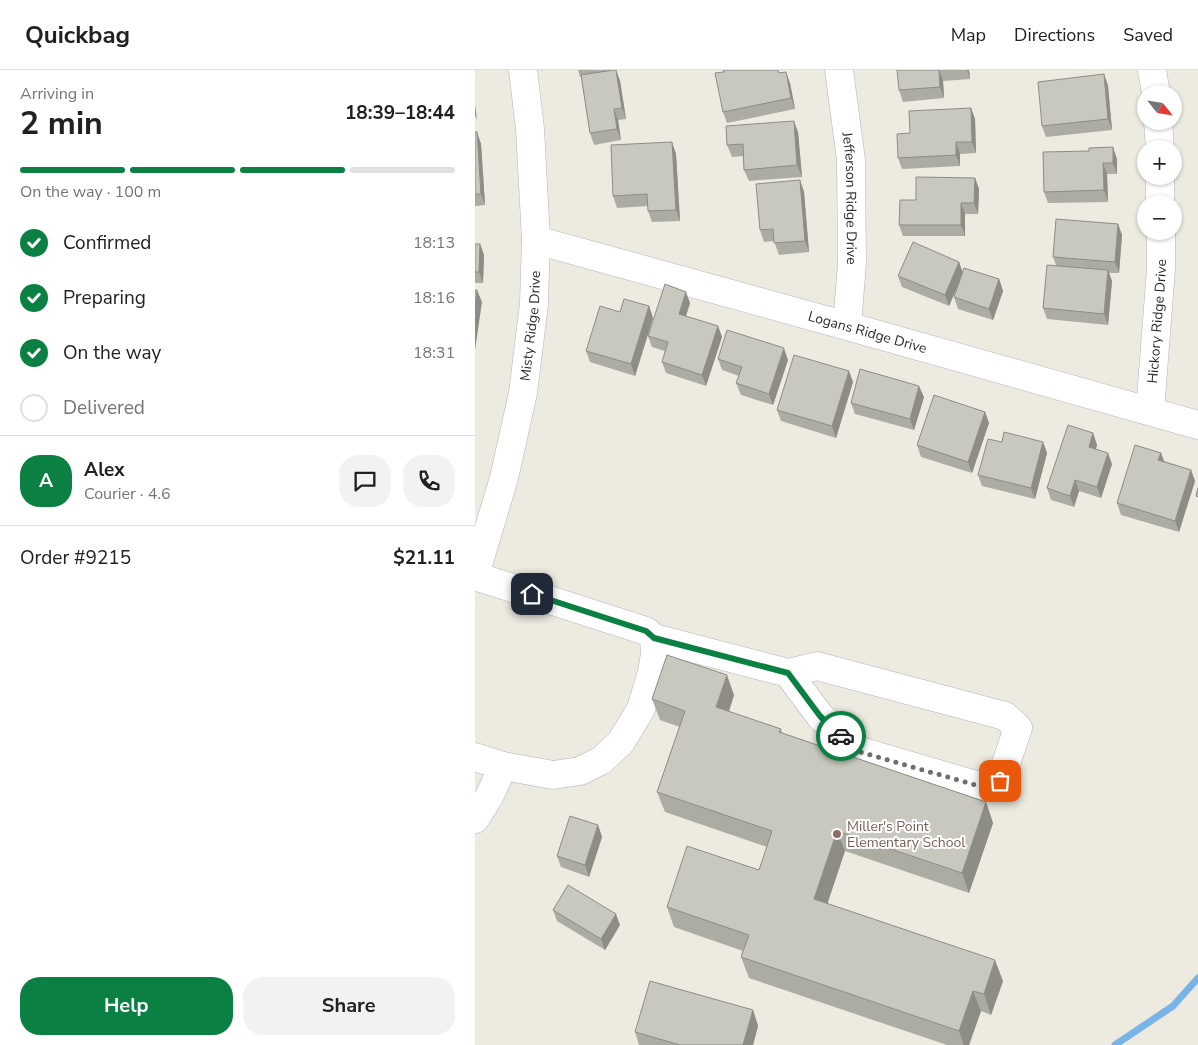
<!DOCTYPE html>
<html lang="en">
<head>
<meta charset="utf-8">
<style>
	body { margin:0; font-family:"Nunito Sans",sans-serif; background:#f2f2f2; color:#202124; height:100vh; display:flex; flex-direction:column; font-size:19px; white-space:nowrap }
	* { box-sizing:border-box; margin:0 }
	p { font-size:16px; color:#757577 }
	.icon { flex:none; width:28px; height:28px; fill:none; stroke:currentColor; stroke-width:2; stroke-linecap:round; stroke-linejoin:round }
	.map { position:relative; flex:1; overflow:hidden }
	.drawer { display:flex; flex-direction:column; background:#fff; width:475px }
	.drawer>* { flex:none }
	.needle { width:32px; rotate:120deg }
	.buttons { position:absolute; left:662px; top:15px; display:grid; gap:10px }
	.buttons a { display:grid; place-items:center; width:45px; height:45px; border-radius:50%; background:#fff; box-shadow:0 1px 4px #0004; font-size:25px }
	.pin { position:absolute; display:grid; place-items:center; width:42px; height:42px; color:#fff; margin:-21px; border-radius:10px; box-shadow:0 2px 8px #0006 }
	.courier { position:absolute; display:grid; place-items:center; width:50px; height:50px; margin:-25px; border:4px solid #0b8043; border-radius:50%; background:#fff; color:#222; box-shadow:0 1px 6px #0007 }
	.headline em { font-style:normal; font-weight:700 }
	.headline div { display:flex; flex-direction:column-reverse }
	.headline { display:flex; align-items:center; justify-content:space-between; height:85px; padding:0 20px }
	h1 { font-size:32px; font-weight:700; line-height:38px }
	.bar { display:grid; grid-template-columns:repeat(4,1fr); gap:8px 5px; align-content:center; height:60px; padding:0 20px }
	.bar i { height:6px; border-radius:4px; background:#e0e0e0 }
	.bar .on { background:#0b8043 }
	.bar p { grid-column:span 4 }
	.line { display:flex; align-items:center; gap:12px; padding:0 20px; border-top:1px solid #e0e0e0 }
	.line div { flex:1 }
	.round { display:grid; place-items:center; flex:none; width:52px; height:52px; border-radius:20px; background:#f2f2f2 }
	ol { padding:0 20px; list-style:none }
	li { display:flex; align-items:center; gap:15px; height:55px }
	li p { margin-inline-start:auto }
	li .icon { padding:5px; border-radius:50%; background:#0b8043; color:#fff; stroke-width:4 }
	li:last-child { color:#757577 }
	li i { width:28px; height:28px; border:2px solid #e0e0e0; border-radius:50% }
	.action { display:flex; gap:10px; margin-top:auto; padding:10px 20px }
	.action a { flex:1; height:58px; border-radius:20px; background:#0b8043; color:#fff; font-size:20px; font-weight:700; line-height:58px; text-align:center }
	.action a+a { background:#f2f2f2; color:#202124 }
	header { display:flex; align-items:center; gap:30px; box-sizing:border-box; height:70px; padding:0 25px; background:#fff; border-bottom:1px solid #e0e0e0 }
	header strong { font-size:24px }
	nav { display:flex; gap:28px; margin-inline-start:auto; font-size:18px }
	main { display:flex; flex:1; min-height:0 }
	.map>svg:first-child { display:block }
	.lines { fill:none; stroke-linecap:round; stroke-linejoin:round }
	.stream { stroke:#79b4e9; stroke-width:7 }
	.minor-casing { stroke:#b4b3bf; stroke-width:29 }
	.minor { stroke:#fff; stroke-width:28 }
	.wall { fill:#adaca3 }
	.shaded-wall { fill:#8d8c85 }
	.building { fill:#c9c8be; stroke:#8d8c85 }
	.done { stroke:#706f6c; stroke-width:5; stroke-dasharray:0 9 }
	.route { stroke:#0b8043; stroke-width:6 }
	.education-dot { fill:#8d6e63; stroke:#fff; stroke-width:2 }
	.labels { text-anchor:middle; stroke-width:4; stroke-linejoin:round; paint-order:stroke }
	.street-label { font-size:14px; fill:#2d2d2d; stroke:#fff }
	.education-label { font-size:14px; fill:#785e54; stroke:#fff; text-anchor:start }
</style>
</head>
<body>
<header>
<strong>Quickbag</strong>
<nav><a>Map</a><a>Directions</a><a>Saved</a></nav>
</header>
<main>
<section class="drawer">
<div class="headline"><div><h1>2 min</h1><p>Arriving in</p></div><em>18:39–18:44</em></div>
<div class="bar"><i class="on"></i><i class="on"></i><i class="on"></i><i></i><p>On the way · 100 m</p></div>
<ol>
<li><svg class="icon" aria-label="check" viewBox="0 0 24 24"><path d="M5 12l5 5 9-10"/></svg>Confirmed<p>18:13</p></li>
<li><svg class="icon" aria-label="check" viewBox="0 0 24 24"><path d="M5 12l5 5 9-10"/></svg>Preparing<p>18:16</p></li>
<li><svg class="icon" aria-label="check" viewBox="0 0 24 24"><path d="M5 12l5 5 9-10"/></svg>On the way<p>18:31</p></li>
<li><i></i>Delivered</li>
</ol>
<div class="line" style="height:90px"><b class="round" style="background:#0b8043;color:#fff">A</b><div><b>Alex</b><p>Courier · 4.6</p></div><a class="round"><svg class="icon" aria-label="chat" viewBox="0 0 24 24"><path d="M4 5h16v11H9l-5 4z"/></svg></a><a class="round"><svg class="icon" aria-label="phone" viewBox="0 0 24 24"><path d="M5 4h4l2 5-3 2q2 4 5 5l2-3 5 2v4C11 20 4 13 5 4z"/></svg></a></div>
<div class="line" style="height:65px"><div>Order #9215</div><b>$21.11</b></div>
<div class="action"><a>Help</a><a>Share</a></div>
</section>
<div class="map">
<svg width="723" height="975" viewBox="0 0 723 975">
	<rect width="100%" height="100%" fill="#edeae0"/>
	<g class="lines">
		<path class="stream" d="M640 975 698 936 723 908"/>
		<defs>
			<g id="minor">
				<path id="s1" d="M364 0 376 90 377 193 372 256"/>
				<path d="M677 0 681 24"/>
				<path d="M683 51 685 79"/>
				<path d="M685 106V134"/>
				<path id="s2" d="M61 170 372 256 723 355"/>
				<path id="s3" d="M675 341 686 199V161"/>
				<path id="s4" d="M0 505 29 408 48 323 59 234 61 170 55 59 48 0"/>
				<path d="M0 506 171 561 179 568 180 584 177 602 166 639 146 672 127 690 105 701 78 705 28 696 0 687"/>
				<path d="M179 568 313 603 345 646 378 679 504 716 525 711 543 658 530 646 342 596 313 603"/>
				<path d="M0 749 15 725 28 696"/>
			</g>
		</defs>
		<use href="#minor" class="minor-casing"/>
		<use href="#minor" class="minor"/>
	</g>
	<g class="wall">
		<path d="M103 0H143H141L145 11 151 49 143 50 146 70 119 75 115 63 106 7H105Z"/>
		<path d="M422 0H494L495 9 468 11 469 28 428 32 424 20Z"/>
		<path d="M306 3 315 13 320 39 252 53 248 42Z"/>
		<path d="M629 4 633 16 637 60 571 67 567 56Z"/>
		<path d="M496 38 500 49 501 83 485 84V96L427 99 423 88 435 63Z"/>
		<path d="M0 62 6 74 10 135 0 136Z"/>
		<path d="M323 62 327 107 274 111 269 100 268 86 257 87 252 75Z"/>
		<path d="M197 72 201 84 205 151 177 152 173 141V136L142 138 138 126Z"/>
		<path d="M568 82 642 89V104H632L633 132 573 133 569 122Z"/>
		<path d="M500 108 504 119 503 144H490V166H428L424 155 441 130Z"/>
		<path d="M325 110 329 122 334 182 304 185 299 171 289 172 285 160Z"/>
		<path d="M643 154 647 165 644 203H634L637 211 633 255 572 249 568 238 581 195 578 187Z"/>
		<path d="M0 174H5L9 185 8 213H0Z"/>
		<path d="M484 192 487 202 524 209 528 221 518 250 483 239 479 227 483 215 474 236 427 217 423 206Z"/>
		<path d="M215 233 211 246 243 256 247 267 231 316 191 303 187 292 190 281 177 277 173 266Z"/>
		<path d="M174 236 178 248 160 306 115 292 111 281Z"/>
		<path d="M243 289 313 290 298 335 266 325 261 313 264 306 247 300Z"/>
		<path d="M378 312 361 368 306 351 302 340Z"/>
		<path d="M449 327 439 360 380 344 376 333Z"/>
		<path d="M510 342 514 353 497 403 446 387 442 375Z"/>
		<path d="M618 363 622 375 621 379 637 394 626 428 604 421 599 437 576 430 572 418Z"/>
		<path d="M568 372 572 383 560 429 507 416 503 405Z"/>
		<path d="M686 383 689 391 716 400 720 411 704 462 646 445 642 433Z"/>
		<path d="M259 625 254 642 306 659 307 663 511 732 518 753 494 823 370 781 352 833 528 911 516 945 506 941 494 975H472L274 908 266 887 268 881 199 857 192 837 284 800 292 777 190 742 182 722 205 657 185 650 177 629Z"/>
		<path d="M123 755 127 767 114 807 86 797 82 786Z"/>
		<path d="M78 840 145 855 130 880 82 851Z"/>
		<path d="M278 940 283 956 278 975H164L160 962Z"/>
	</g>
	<g class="shaded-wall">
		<path d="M141 0 145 11 151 49 147 38Z"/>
		<path d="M464 0 468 11 469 28 465 17Z"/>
		<path d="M492 0H494L495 9Z"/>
		<path d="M311 2 315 13 320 39 316 28Z"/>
		<path d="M629 4 633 16 637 60 633 49Z"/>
		<path d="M0 34 2 50 0 45Z"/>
		<path d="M496 38 500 49 501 83 497 72Z"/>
		<path d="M139 39 143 50 146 70 142 59Z"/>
		<path d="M319 51 323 62 327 107 322 95Z"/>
		<path d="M2 62 6 74 10 135 6 124Z"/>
		<path d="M197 72 201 84 205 151 201 140Z"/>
		<path d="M481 72 485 84V96L481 85Z"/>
		<path d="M638 77 642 89V104L638 93Z"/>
		<path d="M628 93 632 104 633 132 629 120Z"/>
		<path d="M500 108 504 119 503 144 499 133Z"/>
		<path d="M325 110 329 122 334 182 330 171Z"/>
		<path d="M486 133 490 144V166L486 155Z"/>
		<path d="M643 154 647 165 644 203 640 192Z"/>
		<path d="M5 174 9 185 8 213 4 202Z"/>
		<path d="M484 192 488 203 474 236 470 225Z"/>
		<path d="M633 200 637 211 633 255 629 244Z"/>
		<path d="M524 209 528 221 518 250 514 239Z"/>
		<path d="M2 220 7 232 0 280V239Z"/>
		<path d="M211 222 215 233 208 255 204 244Z"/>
		<path d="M174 236 178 248 160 306 156 294Z"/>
		<path d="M243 256 247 267 231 316 227 305Z"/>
		<path d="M309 278 313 290 298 335 294 324Z"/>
		<path d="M374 301 378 312 361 368 357 356Z"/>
		<path d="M444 316 449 327 439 360 435 349Z"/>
		<path d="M510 342 514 353 497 403 493 392Z"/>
		<path d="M618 363 622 375 618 388 614 377Z"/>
		<path d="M568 372 572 383 560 429 556 418Z"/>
		<path d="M633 383 637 394 626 428 622 417Z"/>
		<path d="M686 383 690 394 683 390Z"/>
		<path d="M716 400 720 411 704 462 700 451Z"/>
		<path d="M600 410 604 421 599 437 595 426Z"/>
		<path d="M252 605 259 625 248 658 241 637Z"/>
		<path d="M511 732 518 753 494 823 487 803Z"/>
		<path d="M123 755 127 767 114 807 110 795Z"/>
		<path d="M362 761 370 781 347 850 339 829Z"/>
		<path d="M141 844 145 855 130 880 126 869Z"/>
		<path d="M520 890 528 911 516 945 509 924Z"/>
		<path d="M498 921 506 941 494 975H489L484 961Z"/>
		<path d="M278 940 283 956 278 975H268Z"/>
	</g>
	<g class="building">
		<path d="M138 0H141L147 38 139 39 142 59 115 63 106 5Z"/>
		<path d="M248 0H303L304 3 311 2 316 28 248 42 240 3 249 2Z"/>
		<path d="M422 0H464L465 17 424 20Z"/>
		<path d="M629 4 633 49 567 56 563 12Z"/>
		<path d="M496 38 497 72H481V85L423 88 422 64 435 63 434 41Z"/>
		<path d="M319 51 322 95 269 100 268 74 252 75 251 56Z"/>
		<path d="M0 62H2L6 124H0Z"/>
		<path d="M197 72 201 140 173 141 172 124 138 126 136 75Z"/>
		<path d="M638 77V93H628L629 120 569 122 568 82 614 81V78Z"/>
		<path d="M441 107 500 108 499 133H486V155H424L425 130H441Z"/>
		<path d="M325 110 330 171 299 173 298 159 285 160 281 114Z"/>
		<path d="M581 149 643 154 640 192 578 187Z"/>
		<path d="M438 172 484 192 470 225 423 206Z"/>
		<path d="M0 174H5L4 202H0Z"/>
		<path d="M572 195 633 200 629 244 568 238Z"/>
		<path d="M489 198 524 209 514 239 479 227Z"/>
		<path d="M190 214 211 222 204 244 243 256 227 305 187 292 193 272 173 266Z"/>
		<path d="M0 220H2L0 239Z"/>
		<path d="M149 229 174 236 156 294 111 281 125 236 145 242Z"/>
		<path d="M252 260 309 278 294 324 261 313 267 297 243 289Z"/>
		<path d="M319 285 374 301 357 356 302 340Z"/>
		<path d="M385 299 444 316 435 349 376 333Z"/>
		<path d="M459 325 510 342 493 392 442 375Z"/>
		<path d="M593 355 618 363 614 377 633 383 622 417 600 410 595 426 572 418Z"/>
		<path d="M529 362 568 372 556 418 503 405 513 369 527 372Z"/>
		<path d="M660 375 686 383 683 390 716 400 700 451 642 433Z"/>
		<path d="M723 418V427L721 426Z"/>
		<path d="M192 585 252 605 241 637 306 659 304 662 511 732 487 803 362 761 339 829 520 890 509 924 498 921 484 961 266 887 274 865 192 837 212 776 284 800 297 761 182 722 210 641 177 629Z"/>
		<path d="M95 746 123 755 110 795 82 786Z"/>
		<path d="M93 815 141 844 126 869 78 840Z"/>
		<path d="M175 911 278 940 268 975H205L160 962Z"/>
	</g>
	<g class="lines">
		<path class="done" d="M366 666 378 680 504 716 525 711"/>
		<path class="route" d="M57 524 171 561 179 568 313 603 345 646 366 666"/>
	</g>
	<circle class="education-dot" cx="362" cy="764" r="5"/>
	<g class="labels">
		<g class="street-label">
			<text dy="5" stroke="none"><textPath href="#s1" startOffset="129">Jefferson Ridge Drive</textPath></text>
			<text dy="5" stroke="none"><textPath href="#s3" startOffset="90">Hickory Ridge Drive</textPath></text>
			<text dy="5" stroke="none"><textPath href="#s4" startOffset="256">Misty Ridge Drive</textPath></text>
			<text dy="5" stroke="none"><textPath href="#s2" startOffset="344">Logans Ridge Drive</textPath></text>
		</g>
		<g class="education-label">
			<text x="372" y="761">Miller's Point<tspan x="372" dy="16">Elementary School</tspan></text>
		</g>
	</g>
</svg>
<div class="buttons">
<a><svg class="needle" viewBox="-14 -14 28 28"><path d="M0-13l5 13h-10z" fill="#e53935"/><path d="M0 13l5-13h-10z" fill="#757577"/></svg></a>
<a>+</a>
<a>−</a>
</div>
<div class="pin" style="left:525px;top:711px;background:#ea580c"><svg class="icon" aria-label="bag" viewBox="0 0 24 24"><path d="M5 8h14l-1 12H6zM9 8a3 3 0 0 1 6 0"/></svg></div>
<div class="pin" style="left:57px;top:524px;background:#1f2937"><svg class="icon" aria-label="home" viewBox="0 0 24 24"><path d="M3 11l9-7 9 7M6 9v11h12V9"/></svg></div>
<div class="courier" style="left:366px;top:666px"><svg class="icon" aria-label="car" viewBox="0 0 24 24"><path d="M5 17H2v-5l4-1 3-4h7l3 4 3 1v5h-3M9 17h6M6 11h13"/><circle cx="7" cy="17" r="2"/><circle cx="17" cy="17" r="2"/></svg></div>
</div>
</main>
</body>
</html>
